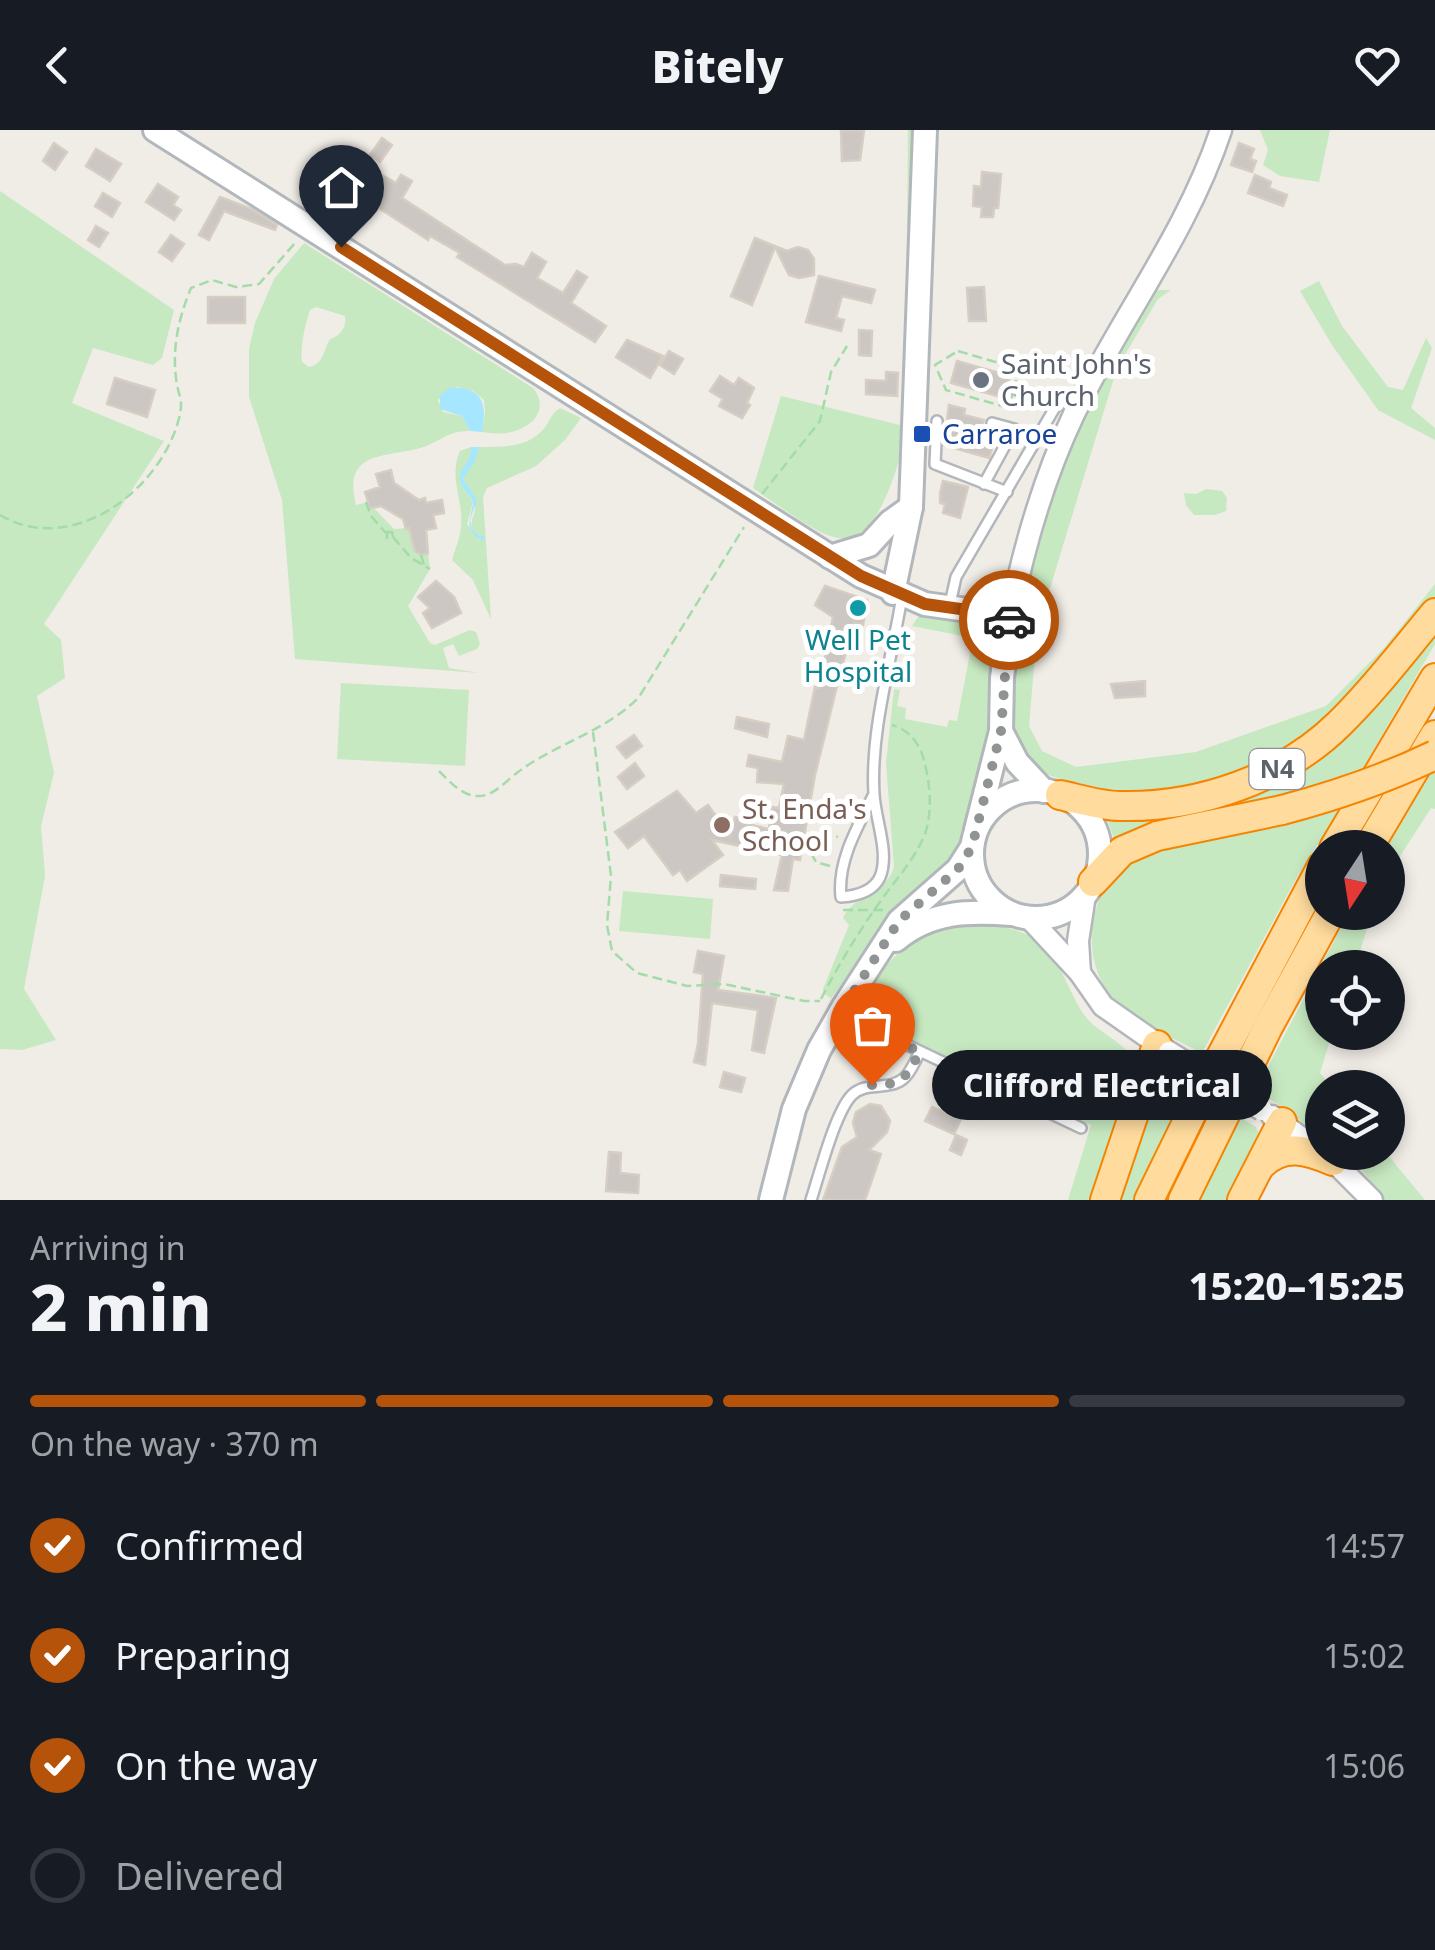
<!DOCTYPE html>
<html lang="en">
<head>
<meta charset="utf-8">
<style>
	body { margin:0; font-family:"Noto Sans",sans-serif; background:#242831; color:#f1f3f6; height:100vh; display:flex; flex-direction:column; font-size:38px; white-space:nowrap }
	* { box-sizing:border-box; margin:0 }
	p { font-size:32px; color:#9ea1a6 }
	.icon { flex:none; width:55px; height:55px; fill:none; stroke:currentColor; stroke-width:2; stroke-linecap:round; stroke-linejoin:round }
	.map { position:relative; height:1070px; overflow:hidden }
	.drawer { display:flex; flex-direction:column; background:#171b24; flex:1 }
	.drawer>* { flex:none }
	.needle { width:65px; rotate:192deg }
	.fabs { position:absolute; left:1305px; top:700px; display:grid; gap:20px }
	.fabs a { display:grid; place-items:center; width:100px; height:100px; border-radius:50%; background:#171b24; box-shadow:0 5px 15px #0003; font-size:50px }
	.pin { position:absolute; display:grid; place-items:center; width:85px; height:85px; color:#fff; margin:-102px -42px; border-radius:50% 50% 50% 0; rotate:-45deg; box-shadow:0 0 10px #0007 }
	.pin .icon { rotate:45deg }
	.courier { position:absolute; display:grid; place-items:center; width:100px; height:100px; margin:-50px; border:8px solid #b45309; border-radius:50%; background:#fff; color:#222; box-shadow:0 2px 12px #0007 }
	.bubble { position:absolute; height:70px; border-radius:35px; background:#171b24; box-shadow:0 5px 15px #0003; font-size:32px; font-weight:800; line-height:70px; text-align:center }
	.headline em { font-style:normal; font-weight:800 }
	.headline div { display:flex; flex-direction:column-reverse }
	.headline { display:flex; align-items:center; justify-content:space-between; height:170px; padding:0 30px }
	h1 { font-size:65px; font-weight:800; line-height:75px }
	.bar { display:grid; grid-template-columns:repeat(4,1fr); gap:15px 10px; align-content:center; height:120px; padding:0 30px }
	.bar i { height:12px; border-radius:8px; background:#363941 }
	.bar .current { background:#b45309 }
	.bar p { grid-column:span 4 }
	ol { padding:0 30px; list-style:none }
	li { display:flex; align-items:center; gap:30px; height:110px }
	li p { margin-inline-start:auto }
	li .icon { padding:10px; border-radius:50%; background:#b45309; color:#fff; stroke-width:4 }
	li:last-child { color:#9ea1a6 }
	li i { width:55px; height:55px; border:5px solid #363941; border-radius:50% }
	header { display:flex; justify-content:space-between; align-items:center; height:130px; padding:0 30px; background:#171b24; font-size:45px; font-weight:800 }
	.map>svg:first-child { display:block }
	.green { fill:#c7e9c1; fill-rule:evenodd }
	.water { fill:#a7e6ff }
	.building { fill:#ccc7c2; stroke:#d6cdc3; stroke-width:2.5 }
	.lines { fill:none; stroke-linecap:round; stroke-linejoin:round }
	.service-casing { stroke:#b3b7bb; stroke-width:14 }
	.tertiary-casing { stroke:#b3b7bb; stroke-width:25 }
	.secondary-casing { stroke:#b2b7bb; stroke-width:28 }
	.trunk-casing { stroke:#f68400; stroke-width:32 }
	.path { stroke:#a3dca9; stroke-width:2.5; stroke-dasharray:10 5; stroke-linecap:butt }
	.service { stroke:#fff; stroke-width:9 }
	.tertiary { stroke:#fff; stroke-width:20 }
	.secondary { stroke:#fff; stroke-width:22 }
	.trunk { stroke:#ffdb9d; stroke-width:28 }
	.tertiary-bridge-casing { stroke:#b3b7bb; stroke-width:25; stroke-linecap:butt }
	.trunk-bridge-casing { stroke:#f68400; stroke-width:32; stroke-linecap:butt }
	.tertiary-bridge { stroke:#fff; stroke-width:20 }
	.trunk-bridge { stroke:#ffdb9d; stroke-width:28 }
	.done { stroke:#909393; stroke-width:10; stroke-dasharray:0 18 }
	.route { stroke:#b45309; stroke-width:12 }
	.worship-dot { fill:#6b7280; stroke:#fff; stroke-width:4 }
	.transit-dot { fill:#1a4fb4; stroke:#fff; stroke-width:4 }
	.culture-dot { fill:#0f9aa8; stroke:#fff; stroke-width:4 }
	.education-dot { fill:#8d6e63; stroke:#fff; stroke-width:4 }
	.labels { text-anchor:middle; stroke-width:10; stroke-linejoin:round; paint-order:stroke }
	.shield { fill:#fff; stroke:#8e9295; stroke-width:2.5 }
	.shield-label { font-size:25px; font-weight:bold; fill:#5d6367 }
	.worship-label { font-size:28px; fill:#5b616d; stroke:#fff; text-anchor:start }
	.transit-label { font-size:28px; fill:#164399; stroke:#fff; text-anchor:start }
	.culture-label { font-size:28px; fill:#0d838f; stroke:#fff }
	.education-label { font-size:28px; fill:#785e54; stroke:#fff; text-anchor:start }
</style>
</head>
<body>
<header><svg class="icon" aria-label="back" viewBox="0 0 24 24"><path d="M15 5l-7 7 7 7"/></svg>Bitely<svg class="icon" aria-label="heart" viewBox="0 0 24 24"><path d="M12 20l-8-8c-3-5 5-10 8-4 3-6 11-1 8 4z"/></svg></header>
<div class="map">
<svg width="1435" height="1070" viewBox="0 0 1435 1070">
	<rect width="100%" height="100%" fill="#f0ece6"/>
	<g class="green">
		<path d="M908 0H918L910 204 906 205Z"/>
		<path d="M1260 0H1330L1319 52 1280 46 1263 35 1268 20Z"/>
		<path d="M0 61 174 180 162 228 153 235 93 218 72 273 164 311 44 494 61 510 65 548 37 566 54 643 41 696 45 746 24 859 56 910 22 920 0 919Z"/>
		<path d="M304 113 533 258C548 276 537 294 515 301 505 305 492 303 482 302L485 282 484 270 473 261 457 257 438 270 443 282 462 286 470 301C451 300 443 309 426 316 393 329 341 316 356 375L368 372 394 399 409 398 415 421 421 425 428 423 430 439 408 476 430 513 435 515 470 500 476 502 480 514 477 519 459 526 453 514 443 518 449 538 479 543 295 529 282 370 249 267V219L255 193 274 149ZM316 177 345 186C347 197 340 206 330 209 323 221 324 234 309 237L302 232C300 216 305 195 310 180Z"/>
		<path d="M1319 151 1342 196 1388 257 1403 260 1426 208 1432 218 1411 278 1435 298V310L1378 280 1332 215 1300 161Z"/>
		<path d="M1155 160H1171L1158 169 1117 238 1037 501 1029 596 1042 621 1076 637 1196 622 1326 576 1384 518 1435 454V469C1367 555 1301 635 1188 658 1147 666 1118 669 1077 654 1054 646 1024 642 1015 616 1008 593 1014 564 1016 541 1019 501 1023 460 1033 420 1057 328 1106 241 1155 160Z"/>
		<path d="M781 266 904 296 908 300C898 331 880 420 834 407 813 402 772 371 753 358Z"/>
		<path d="M560 278 581 288 565 310 536 336 487 358 483 367 491 489 473 450 452 430C455 420 460 408 461 397 464 370 448 348 460 321L471 317C472 331 464 340 462 356L473 372 467 394 480 410 485 406H480L472 399C470 389 475 386 475 377 475 365 467 358 463 348L479 317C504 317 530 318 546 296 551 288 552 283 560 278Z"/>
		<path d="M1206 359 1222 361 1227 368 1226 381 1215 385H1194L1186 375 1184 363 1196 364Z"/>
		<path d="M922 481C950 486 984 484 996 514L992 621 952 733 891 790 831 868 824 864 823 859 849 795 843 788C854 764 886 764 894 737L886 633 894 559 900 560 897 576 906 578 905 589 947 597 949 590 957 591 973 508 912 496Z"/>
		<path d="M1435 503V514L1357 648 1115 712 1106 685 1269 652Z"/>
		<path d="M341 553 469 560 465 636 337 629Z"/>
		<path d="M1435 639V679L1431 678 1388 745 1386 718 1431 641Z"/>
		<path d="M1342 676 1297 747 1202 923C1176 909 1143 897 1121 877 1081 840 1084 778 1118 737 1124 730 1135 725 1143 719Z"/>
		<path d="M623 761 713 769 710 809 619 801Z"/>
		<path d="M1349 783H1372L1355 837 1322 838V902L1332 903 1320 943 1331 957 1322 958V1006L1256 959Z"/>
		<path d="M945 793C971 793 1004 793 1028 805 1060 820 1066 860 1085 886 1103 909 1137 913 1135 948L1092 1070H1068L1091 995 861 886 856 875C881 841 903 809 945 793Z"/>
		<path d="M1159 942 1169 943 1188 955 1134 1070H1113Z"/>
		<path d="M1241 988 1256 997 1260 1007 1232 1070H1199Z"/>
		<path d="M1342 1023H1386L1425 1070H1385L1358 1035Z"/>
	</g>
	<g class="water">
		<path d="M450 258C482 256 488 274 482 302L470 301 462 286 440 279V265Z"/>
		<path d="M471 317H479L475 331 463 349 477 370 470 390 472 399 480 406H485L483 411C462 399 471 390 473 372 470 365 460 357 460 349 459 337 472 333 471 317Z"/>
	</g>
	<g class="building">
		<path d="M841 0H864L860 30 842 31Z"/>
		<path d="M382 8 392 15 380 32 370 25Z"/>
		<path d="M54 13 67 22 55 40 43 31Z"/>
		<path d="M1239 13 1254 19 1250 29 1256 31 1252 42 1231 35Z"/>
		<path d="M96 19 121 34 110 51 86 36Z"/>
		<path d="M371 39 396 53 401 45 412 51 402 68 505 135 516 134 524 137 532 123 546 132 537 148 563 163 577 141 587 147 571 173 606 196 595 212 457 127 460 123 430 106 428 110 351 60 360 46 365 50Z"/>
		<path d="M982 42 1001 44 998 78H994L993 87H981L982 77 973 76 974 56 981 57Z"/>
		<path d="M1255 45 1271 52 1269 58 1287 65 1283 76 1248 63Z"/>
		<path d="M158 54 178 67 173 75 181 80 174 90 146 72Z"/>
		<path d="M103 63 120 73 112 87 95 76Z"/>
		<path d="M220 67 252 79 277 95 275 100 224 81 209 110 199 105Z"/>
		<path d="M96 96 108 103 99 117 88 110Z"/>
		<path d="M171 105 184 114 172 131 159 122Z"/>
		<path d="M755 108 787 121 798 117 808 120 814 129V145L799 148 789 145 775 117 752 175 731 166Z"/>
		<path d="M819 146 875 160 871 173 842 166 836 188 844 190 841 201 806 192Z"/>
		<path d="M984 157 986 191H969L967 158Z"/>
		<rect x="208" y="167" width="37" height="26"/>
		<path d="M859 200 872 201 871 226 859 225Z"/>
		<path d="M627 210 663 226 650 248 616 227Z"/>
		<path d="M669 221 683 229 674 244 660 235Z"/>
		<path d="M957 231 1010 246 1004 268 951 253Z"/>
		<path d="M886 242 898 243 897 266 866 264V250L886 251Z"/>
		<path d="M720 246 734 255 739 248 754 258 747 273 750 275 742 288 719 276 723 269 710 261Z"/>
		<path d="M115 248 155 260 147 287 107 274Z"/>
		<path d="M949 275 965 279 964 285 984 290 982 295 997 303 989 328 944 315Z"/>
		<path d="M391 340 394 353 419 370 425 368 426 373 442 370 444 383 433 385 436 398 426 400 428 423 421 425 415 421 409 398 406 399 403 389 381 376 370 378 365 362 380 357 376 344Z"/>
		<path d="M943 351 968 357 960 388 943 383 945 374 940 373V363Z"/>
		<path d="M436 451 454 467 461 483 432 498 423 483 430 478 418 467Z"/>
		<path d="M825 456 867 470 863 495 854 493 840 544 815 645 800 730 793 729 788 761 774 760 782 725 712 710 723 725 687 751 680 740 673 745 644 706 628 718 615 702 677 661 696 683 708 675 730 706 735 687 747 690V694L769 699 772 677 779 678 784 654 757 652 758 638 747 636 749 625 782 632 788 606 804 610 815 557 819 558 833 487 815 475Z"/>
		<path d="M1145 551V566L1115 568 1111 554Z"/>
		<path d="M737 587 769 594 767 607 735 598Z"/>
		<path d="M634 605 642 616 626 628 617 617Z"/>
		<path d="M635 633 644 646 627 659 618 647Z"/>
		<path d="M721 745 756 749 755 759 720 756Z"/>
		<path d="M698 821 724 826 718 860 776 868 764 923 752 920 758 880 712 873 705 935 694 932 698 914 703 844 694 842Z"/>
		<path d="M724 942 745 948 741 962 720 957Z"/>
		<path d="M870 974 881 976 890 991 887 1002 869 1020 881 1024 865 1070H823L842 1017 857 1007 853 993 856 982Z"/>
		<path d="M932 977 948 984 951 978 963 984 954 1004 925 991Z"/>
		<path d="M956 1005 967 1010 961 1025 950 1020Z"/>
		<path d="M609 1022 621 1023 620 1043 639 1045 638 1063 606 1061Z"/>
	</g>
	<g class="lines">
		<defs>
			<g id="service">
				<path d="M1015 259 1059 275"/>
				<path d="M937 291 935 334 1007 362"/>
				<path d="M984 354 1014 299 992 293"/>
				<path d="M950 474 956 447 1057 274"/>
				<path d="M874 664C858 696 837 731 841 767 856 766 873 762 880 747 890 723 875 689 874 664 870 600 892 529 902 466"/>
				<path d="M840 883 1081 998"/>
				<path d="M811 1070C819 1046 835 982 852 965 866 951 888 961 903 949 911 943 915 930 920 922"/>
			</g>
			<g id="tertiary">
				<path d="M1010 486C1024 416 1043 349 1074 284 1121 187 1187 103 1221 0"/>
				<path d="M1029 788 1080 843 1103 876 1166 920"/>
				<path d="M1080 843 1078 811 1085 765"/>
				<path d="M1272 986 1333 1031 1372 1070"/>
			</g>
			<g id="secondary">
				<path d="M155 0 861 446 925 474 1010 486 1002 548 1001 601 976 700"/>
				<path d="M830 427 869 415 890 392 911 377"/>
				<path d="M893 463 911 377 925 0"/>
				<path d="M1001 601 1017 632 1044 661"/>
				<circle cx="1036" cy="724" r="64"/>
				<path d="M896 810C931 781 968 781 1011 784"/>
				<path d="M771 1070 794 979 819 920 844 876 899 791 958 739 972 717"/>
			</g>
			<g id="trunk">
				<path d="M1060 665C1079 669 1100 676 1120 676 1198 678 1283 649 1339 594 1374 560 1404 520 1435 483"/>
				<path d="M1334 718 1435 548"/>
				<path d="M1368 718 1435 605"/>
				<path d="M1093 752 1122 721 1157 706 1282 680"/>
				<path d="M1262 1034C1284 1013 1307 1020 1333 1031"/>
				<path d="M1105 1070 1157 915"/>
				<path d="M1149 1070 1198 970 1322 736"/>
				<path d="M1183 1070 1268 897 1331 782"/>
				<path d="M1242 1070 1282 992"/>
			</g>
		</defs>
		<use href="#service" class="service-casing"/>
		<use href="#tertiary" class="tertiary-casing"/>
		<use href="#secondary" class="secondary-casing"/>
		<use href="#trunk" class="trunk-casing"/>
		<g class="path">
			<path d="M958 221 1019 239 1009 278 946 260 935 235Z"/>
			<path d="M762 364 820 291 831 242 847 216"/>
			<path d="M366 372 371 386 386 403"/>
			<path d="M0 385C71 427 158 362 178 292 185 268 178 268 176 248 172 217 179 187 191 158L212 150 236 157 259 154 295 113"/>
			<path d="M387 402H392L393 407 387 408Z"/>
			<path d="M393 407 411 428 430 439"/>
			<path d="M421 425 424 435"/>
			<path d="M593 602 611 746 607 795 612 821 637 843 687 856 724 854 804 871H820"/>
			<path d="M439 641C450 652 462 666 478 666 493 667 507 650 518 642 557 613 605 602 639 567L744 397"/>
			<path d="M830 736 816 732 811 723 813 715 830 704 838 707"/>
			<path d="M843 780H884"/>
			<path d="M821 869C839 834 859 801 882 769 897 748 915 729 925 704 933 681 930 650 923 627 918 611 907 599 892 595"/>
		</g>
		<use href="#service" class="service"/>
		<use href="#tertiary" class="tertiary"/>
		<use href="#secondary" class="secondary"/>
		<use href="#trunk" class="trunk"/>
		<defs>
			<path id="tertiary-bridge" d="M1169 922 1262 980"/>
			<path id="trunk-bridge" d="M1282 680C1335 666 1385 649 1435 625"/>
		</defs>
		<use href="#tertiary-bridge" class="tertiary-bridge-casing"/>
		<use href="#trunk-bridge" class="trunk-bridge-casing"/>
		<use href="#tertiary-bridge" class="tertiary-bridge"/>
		<use href="#trunk-bridge" class="trunk-bridge"/>
	</g>
	<g class="lines">
		<path class="done" d="M872 955C904 955 905 948 920 922L840 883 899 791 958 739 972 717 1001 601 1009 490"/>
		<path class="route" d="M341 117 861 446 925 474 1010 486 1009 490"/>
	</g>
	<circle class="worship-dot" cx="981" cy="250" r="10"/>
	<rect class="transit-dot" x="912" y="294" width="20" height="20" rx="5"/>
	<circle class="culture-dot" cx="858" cy="478" r="10"/>
	<circle class="education-dot" cx="722" cy="695" r="10"/>
	<g class="labels">
		<rect class="shield" x="1249.5" y="619" width="55" height="40" rx="8"/>
		<g class="shield-label">
			<text x="1277" y="648">N4</text>
		</g>
		<g class="worship-label">
			<text x="1001" y="244">Saint John's<tspan x="1001" dy="32">Church</tspan></text>
		</g>
		<g class="transit-label">
			<text x="942" y="314">Carraroe</text>
		</g>
		<g class="culture-label">
			<text x="858" y="520">Well Pet<tspan x="858" dy="32">Hospital</tspan></text>
		</g>
		<g class="education-label">
			<text x="742" y="689">St. Enda's<tspan x="742" dy="32">School</tspan></text>
		</g>
	</g>
</svg>
<div class="fabs">
<a><svg class="needle" viewBox="-14 -14 28 28"><path d="M0-13l5 13h-10z" fill="#e53935"/><path d="M0 13l5-13h-10z" fill="#9ea1a6"/></svg></a>
<a><svg class="icon" aria-label="locate" viewBox="0 0 24 24"><circle cx="12" cy="12" r="6"/><path d="M12 2v4M12 18v4M2 12h4M18 12h4"/></svg></a>
<a><svg class="icon" aria-label="layers" viewBox="0 0 24 24"><path d="M12 4l9 5-9 5-9-5zM3 14l9 5 9-5"/></svg></a>
</div>
<div class="pin" style="left:872px;top:955px;background:#ea580c"><svg class="icon" aria-label="bag" viewBox="0 0 24 24"><path d="M5 8h14l-1 12H6zM9 8a3 3 0 0 1 6 0"/></svg></div>
<div class="pin" style="left:341px;top:117px;background:#1f2937"><svg class="icon" aria-label="home" viewBox="0 0 24 24"><path d="M3 11l9-7 9 7M6 9v11h12V9"/></svg></div>
<div class="courier" style="left:1009px;top:490px"><svg class="icon" aria-label="car" viewBox="0 0 24 24"><path d="M5 17H2v-5l4-1 3-4h7l3 4 3 1v5h-3M9 17h6M6 11h13"/><circle cx="7" cy="17" r="2"/><circle cx="17" cy="17" r="2"/></svg></div>
<div class="bubble" style="left:932px;top:920px;width:340px">Clifford Electrical</div>
</div>
<section class="drawer">
<div class="headline"><div><h1>2 min</h1><p>Arriving in</p></div><em>15:20–15:25</em></div>
<div class="bar"><i class="current"></i><i class="current"></i><i class="current"></i><i></i><p>On the way · 370 m</p></div>
<ol>
<li><svg class="icon" aria-label="check" viewBox="0 0 24 24"><path d="M5 12l5 5 9-10"/></svg>Confirmed<p>14:57</p></li>
<li><svg class="icon" aria-label="check" viewBox="0 0 24 24"><path d="M5 12l5 5 9-10"/></svg>Preparing<p>15:02</p></li>
<li><svg class="icon" aria-label="check" viewBox="0 0 24 24"><path d="M5 12l5 5 9-10"/></svg>On the way<p>15:06</p></li>
<li><i></i>Delivered</li>
</ol>
</section>
</body>
</html>
